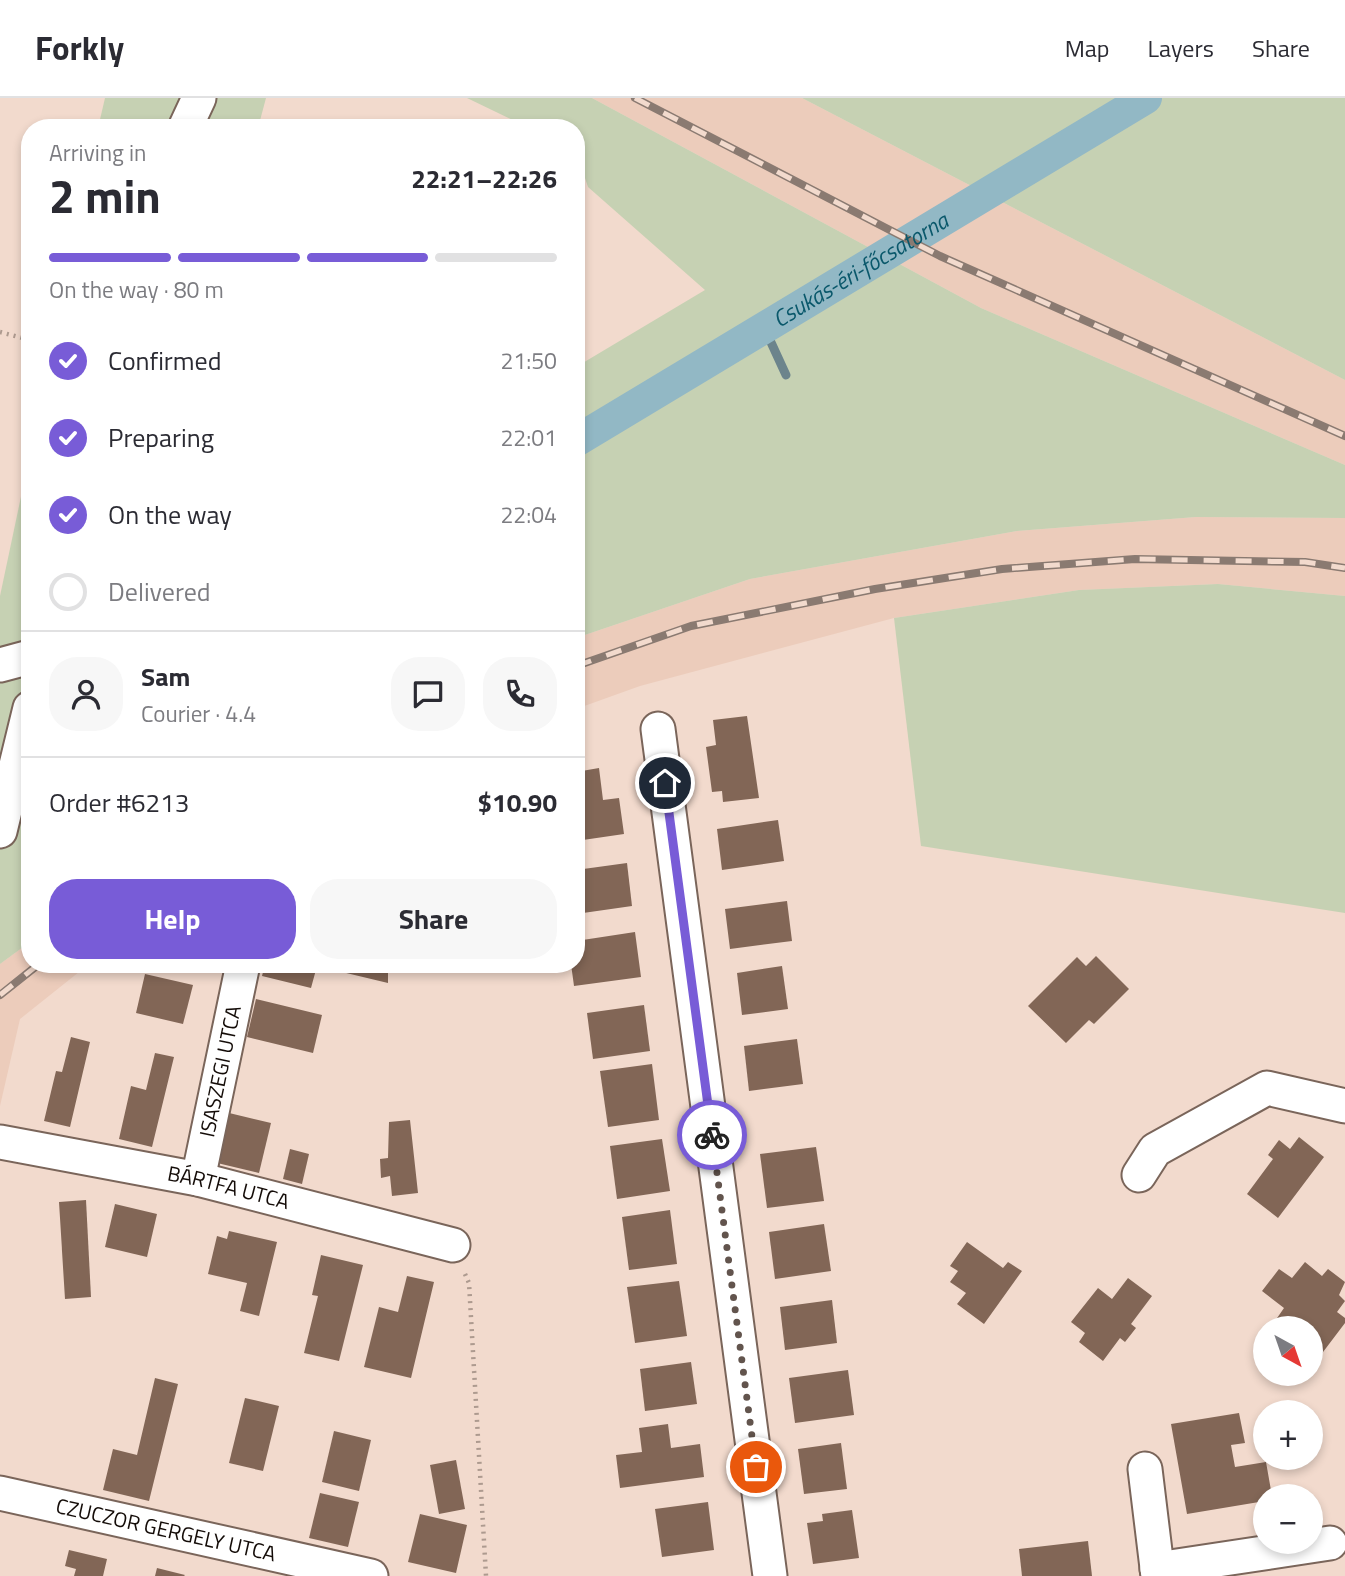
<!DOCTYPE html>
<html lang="en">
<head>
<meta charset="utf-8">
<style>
	body { margin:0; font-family:"Titillium Web",sans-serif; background:#f7f7f7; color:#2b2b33; height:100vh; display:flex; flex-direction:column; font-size:26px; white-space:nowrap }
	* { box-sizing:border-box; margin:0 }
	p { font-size:23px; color:#7c7c81 }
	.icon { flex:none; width:38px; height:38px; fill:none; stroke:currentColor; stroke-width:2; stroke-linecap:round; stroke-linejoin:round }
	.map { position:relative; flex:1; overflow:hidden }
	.details { position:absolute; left:21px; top:21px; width:564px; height:854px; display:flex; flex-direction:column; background:#fff; border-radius:28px; box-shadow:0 4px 10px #0003 }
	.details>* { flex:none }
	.needle { width:46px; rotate:140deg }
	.fabs { position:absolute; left:1253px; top:1218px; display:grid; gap:14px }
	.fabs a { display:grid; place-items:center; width:70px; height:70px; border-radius:50%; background:#fff; box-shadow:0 4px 10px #0003; font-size:35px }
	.pin { position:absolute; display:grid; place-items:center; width:60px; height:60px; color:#fff; margin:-30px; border:4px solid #fff; border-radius:50%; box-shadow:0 2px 7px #0007 }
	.courier { position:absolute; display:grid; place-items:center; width:70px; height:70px; margin:-35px; border:5px solid #785cd7; border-radius:50%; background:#fff; color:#222; box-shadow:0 2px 9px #0007 }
	.headline em { font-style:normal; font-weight:700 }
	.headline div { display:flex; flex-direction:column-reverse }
	.headline { display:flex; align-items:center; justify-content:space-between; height:119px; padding:0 28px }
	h1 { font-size:46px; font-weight:700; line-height:52px }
	.bar { display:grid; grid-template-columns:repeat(4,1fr); gap:10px 7px; align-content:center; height:84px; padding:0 28px }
	.bar i { height:9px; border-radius:5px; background:#e1e1e2 }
	.bar .active { background:#785cd7 }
	.bar p { grid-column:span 4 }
	.line { display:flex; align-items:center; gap:18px; padding:0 28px; border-top:2px solid #e1e1e2 }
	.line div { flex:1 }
	.round { display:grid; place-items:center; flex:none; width:74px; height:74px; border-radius:28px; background:#f7f7f7 }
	ol { padding:0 28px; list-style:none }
	li { display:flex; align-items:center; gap:21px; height:77px }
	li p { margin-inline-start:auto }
	li .icon { padding:7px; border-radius:50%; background:#785cd7; color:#fff; stroke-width:4 }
	li:last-child { color:#7c7c81 }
	li i { width:38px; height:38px; border:4px solid #e1e1e2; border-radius:50% }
	.cta { display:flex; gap:14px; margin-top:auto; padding:14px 28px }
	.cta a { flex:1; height:80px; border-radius:28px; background:#785cd7; color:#fff; font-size:28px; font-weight:700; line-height:80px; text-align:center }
	.cta a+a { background:#f7f7f7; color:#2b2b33 }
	header { display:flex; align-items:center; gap:42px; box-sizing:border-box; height:98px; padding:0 35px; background:#fff; border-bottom:2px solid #e1e1e2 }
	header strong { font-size:33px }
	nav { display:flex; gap:38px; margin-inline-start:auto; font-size:24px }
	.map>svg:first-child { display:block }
	.built { fill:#ecccbb }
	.green { fill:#c6d1b3 }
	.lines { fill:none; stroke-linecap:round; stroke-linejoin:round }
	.stream { stroke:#6c848c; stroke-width:9 }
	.canal { stroke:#92b8c5; stroke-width:32 }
	.building { fill:#826656 }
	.minor-casing { stroke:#7a655a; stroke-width:37 }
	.path { stroke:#ad9a8f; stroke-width:4.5; stroke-dasharray:2 5; stroke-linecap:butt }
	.minor { stroke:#fff; stroke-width:33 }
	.rail-casing { stroke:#8a7a71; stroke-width:8 }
	.rail { stroke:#f2dacd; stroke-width:5; stroke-dasharray:16; stroke-linecap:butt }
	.done { stroke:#62544d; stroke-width:7; stroke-dasharray:0 12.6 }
	.route { stroke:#785cd7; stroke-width:9 }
	.labels { text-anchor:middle; stroke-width:7; stroke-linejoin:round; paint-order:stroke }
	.street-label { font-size:21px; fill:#140c08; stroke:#f2dacd }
	.water-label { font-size:23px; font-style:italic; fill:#0a586b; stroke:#f2dacd }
</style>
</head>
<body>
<header>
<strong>Forkly</strong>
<nav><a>Map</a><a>Layers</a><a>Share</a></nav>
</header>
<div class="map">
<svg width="1345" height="1478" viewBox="0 0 1345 1478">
	<rect width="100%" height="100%" fill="#f2dacd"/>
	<g class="built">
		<path d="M592 0H802L1345 282V367L981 210Z"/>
		<path d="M1196 419 1345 420V498L1218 486 1079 492 894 520 640 588 576 611V540L750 481 1017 433Z"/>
		<path d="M30 844V866H89L20 921 0 1008V866Z"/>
	</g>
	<g class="green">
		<path d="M105 0H266L258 30H98Z"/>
		<path d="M467 0H592L981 210 1345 367V420L1196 419 1017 433 750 481 576 540V269L705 192 588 89 576 53V30H529Z"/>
		<path d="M802 0H1345V282Z"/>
		<path d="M30 356V844L0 866V498Z"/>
		<path d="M1218 486 1345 498V815L921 748 894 520 1079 492Z"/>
	</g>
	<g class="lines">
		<path class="stream" d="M764 229 786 277"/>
		<path class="canal" id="s1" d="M576 343 1146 0"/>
	</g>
	<g class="building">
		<path d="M747 618 759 700 723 704 722 693 712 694 706 649 716 647 713 622Z"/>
		<path d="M599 670 603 702 619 700 624 736 576 743V674Z"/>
		<path d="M778 722 784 763 722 772 717 731Z"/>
		<path d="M627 765 632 808 576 816V772Z"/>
		<path d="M787 803 792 843 730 851 725 811Z"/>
		<path d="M635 834 641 879 574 888 571 866H576V843Z"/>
		<path d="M1096 858 1129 891 1094 926 1089 922 1066 945 1028 908 1077 859 1086 868Z"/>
		<path d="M265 866H388V885L317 868 311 890 262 878Z"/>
		<path d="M782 868 788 911 742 917 737 875Z"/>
		<path d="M145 876 193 887 183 926 136 915Z"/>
		<path d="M256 901 322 917 313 955 247 939Z"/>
		<path d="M644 907 650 953 593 961 587 915Z"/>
		<path d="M71 939 90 944 70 1029 44 1023 56 973 62 974Z"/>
		<path d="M797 941 803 986 749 993 744 948Z"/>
		<path d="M155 955 174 959 152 1049 119 1041 131 988 146 992Z"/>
		<path d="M652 966 659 1022 608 1029 600 973Z"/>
		<path d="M225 1014 271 1025 259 1075 213 1064Z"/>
		<path d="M410 1022 418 1095 392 1098 390 1078 381 1080 380 1061 388 1060 389 1024Z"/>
		<path d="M1299 1039 1324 1059 1278 1120 1247 1096 1273 1061 1268 1057 1279 1042 1290 1051Z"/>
		<path d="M662 1041 670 1093 617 1101 610 1048Z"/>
		<path d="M816 1049 824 1103 767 1110 760 1056Z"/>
		<path d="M290 1051 309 1056 302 1086 283 1081Z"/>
		<path d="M86 1102 91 1199 65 1201 59 1104Z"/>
		<path d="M115 1106 157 1116 147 1159 105 1149Z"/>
		<path d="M670 1112 677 1166 629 1172 622 1119Z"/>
		<path d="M824 1126 831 1173 775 1181 769 1134Z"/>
		<path d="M229 1133 277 1144 259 1218 240 1213 247 1185 208 1176 217 1138 227 1141Z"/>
		<path d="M967 1144 1003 1170 1008 1164 1022 1173 984 1226 957 1206 966 1195 950 1184 958 1173 950 1168Z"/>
		<path d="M321 1157 363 1167 339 1263 304 1255 318 1198 312 1197Z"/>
		<path d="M1305 1164 1322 1178 1328 1171 1345 1184 1339 1197 1345 1203 1337 1214 1345 1220V1225L1320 1258 1311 1251V1230H1284L1275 1223 1284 1210 1262 1193 1279 1171 1292 1180Z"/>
		<path d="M407 1178 434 1184 411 1280 364 1269 379 1209 398 1214Z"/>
		<path d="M1128 1180 1152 1198 1131 1226 1136 1230 1125 1244 1120 1240 1103 1263 1079 1244 1085 1235 1071 1224 1098 1190 1112 1201Z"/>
		<path d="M679 1183 687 1238 635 1245 627 1189Z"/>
		<path d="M832 1202 837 1245 785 1252 780 1209Z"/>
		<path d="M691 1264 697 1306 645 1313 640 1271Z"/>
		<path d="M848 1272 854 1317 795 1325 789 1280Z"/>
		<path d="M155 1280 178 1286 149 1403 103 1392 113 1351 137 1357Z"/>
		<path d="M245 1300 279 1308 263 1373 229 1365Z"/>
		<path d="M1239 1315 1245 1345 1231 1347 1235 1369 1266 1364 1272 1398H1265V1403L1187 1416 1171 1326Z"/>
		<path d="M668 1326 671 1350 700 1346 704 1379 620 1390 616 1357 642 1354 639 1330Z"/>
		<path d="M334 1333 371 1342 359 1393 322 1384Z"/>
		<path d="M841 1345 847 1391 804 1396 798 1351Z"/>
		<path d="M456 1362 465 1411 439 1416 430 1367Z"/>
		<path d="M320 1395 359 1404 348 1449 309 1440Z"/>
		<path d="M708 1404 714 1452 662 1459 655 1411Z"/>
		<path d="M852 1412 859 1460 813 1466 807 1425 823 1423 822 1416Z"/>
		<path d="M420 1416 467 1427 456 1475 408 1464Z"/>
		<path d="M1088 1443 1092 1478H1022L1019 1451Z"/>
		<path d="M69 1452 107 1461 103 1478H74L76 1471 65 1468Z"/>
		<path d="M157 1470 185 1477 184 1478H155Z"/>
	</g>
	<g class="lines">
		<defs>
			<g id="minor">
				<path d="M185 30 199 0"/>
				<path d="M0 567 30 559"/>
				<path d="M658 631 770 1478"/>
				<path d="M0 733 30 610"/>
				<path id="s2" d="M0 1044 198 1081 453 1147"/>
				<path d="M1139 1077 1155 1052 1267 990 1345 1008"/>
				<path id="s3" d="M198 1081 243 866"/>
				<path d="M1145 1371 1158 1478"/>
				<path id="s4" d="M0 1395 371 1478"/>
				<path d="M1157 1471 1330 1445"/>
			</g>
		</defs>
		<use href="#minor" class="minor-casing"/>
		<g class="path">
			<path d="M0 234 30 242"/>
			<path d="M465 1176 469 1185 486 1478"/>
		</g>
		<use href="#minor" class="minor"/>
		<defs>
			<g id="rail">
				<path d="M635 0 940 158 1345 338"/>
				<path d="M576 568 691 528 875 491 1002 471 1135 461 1305 464 1345 470"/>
				<path d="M0 897 39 866"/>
			</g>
		</defs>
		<use href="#rail" class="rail-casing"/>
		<use href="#rail" class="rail"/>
	</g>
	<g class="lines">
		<path class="done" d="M712 1037 756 1369"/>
		<path class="route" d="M665 685 712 1037"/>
	</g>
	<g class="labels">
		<g class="street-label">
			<text dy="7" stroke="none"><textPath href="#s3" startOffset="110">ISASZEGI UTCA</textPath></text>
			<text dy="7" stroke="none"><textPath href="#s2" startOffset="233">BÁRTFA UTCA</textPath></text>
			<text dy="7" stroke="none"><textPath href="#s4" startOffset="170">CZUCZOR GERGELY UTCA</textPath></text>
		</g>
		<g class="water-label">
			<text dy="8" stroke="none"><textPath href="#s1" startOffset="332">Csukás-éri-főcsatorna</textPath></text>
		</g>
	</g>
</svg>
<div class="fabs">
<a><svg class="needle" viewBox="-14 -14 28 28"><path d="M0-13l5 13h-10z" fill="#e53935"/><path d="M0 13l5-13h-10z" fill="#7c7c81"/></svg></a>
<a>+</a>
<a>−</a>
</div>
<div class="pin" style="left:756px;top:1369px;background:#ea580c"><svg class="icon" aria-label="bag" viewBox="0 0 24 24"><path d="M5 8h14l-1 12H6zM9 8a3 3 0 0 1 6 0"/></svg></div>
<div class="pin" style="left:665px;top:685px;background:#1f2937"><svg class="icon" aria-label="home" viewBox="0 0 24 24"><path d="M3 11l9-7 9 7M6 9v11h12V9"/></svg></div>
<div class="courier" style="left:712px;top:1037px"><svg class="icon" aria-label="bike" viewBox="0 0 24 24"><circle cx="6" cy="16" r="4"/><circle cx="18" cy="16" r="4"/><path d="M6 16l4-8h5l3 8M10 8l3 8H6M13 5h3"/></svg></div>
<section class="details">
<div class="headline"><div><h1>2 min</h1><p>Arriving in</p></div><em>22:21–22:26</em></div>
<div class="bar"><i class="active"></i><i class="active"></i><i class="active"></i><i></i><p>On the way · 80 m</p></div>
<ol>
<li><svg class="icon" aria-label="check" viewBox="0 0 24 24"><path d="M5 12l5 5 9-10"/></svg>Confirmed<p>21:50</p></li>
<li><svg class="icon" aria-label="check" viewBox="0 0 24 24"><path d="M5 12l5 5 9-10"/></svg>Preparing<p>22:01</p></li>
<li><svg class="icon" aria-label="check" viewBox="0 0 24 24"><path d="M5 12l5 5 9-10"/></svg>On the way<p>22:04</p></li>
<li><i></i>Delivered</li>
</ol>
<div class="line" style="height:126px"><a class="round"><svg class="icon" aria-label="person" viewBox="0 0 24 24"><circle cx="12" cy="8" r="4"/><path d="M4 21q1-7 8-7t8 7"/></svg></a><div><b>Sam</b><p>Courier · 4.4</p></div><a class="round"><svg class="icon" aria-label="chat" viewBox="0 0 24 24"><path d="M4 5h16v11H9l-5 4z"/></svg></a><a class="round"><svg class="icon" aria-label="phone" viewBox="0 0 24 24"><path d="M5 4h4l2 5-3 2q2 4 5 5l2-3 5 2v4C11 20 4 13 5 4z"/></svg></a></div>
<div class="line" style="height:91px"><div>Order #6213</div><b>$10.90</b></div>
<div class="cta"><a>Help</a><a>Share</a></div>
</section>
</div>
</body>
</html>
